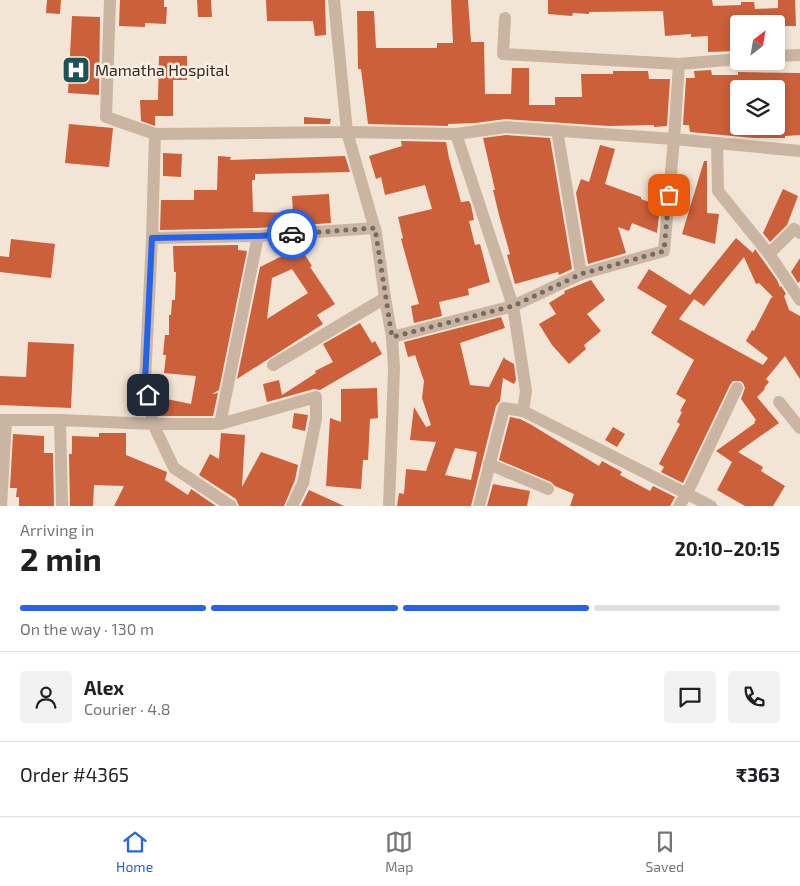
<!DOCTYPE html>
<html lang="en">
<head>
<meta charset="utf-8">
<style>
	body { margin:0; font-family:"Exo 2",sans-serif; background:#f2f2f2; color:#202124; height:100vh; display:flex; flex-direction:column; font-size:19px; white-space:nowrap }
	* { box-sizing:border-box; margin:0 }
	p { font-size:16px; color:#757577 }
	.icon { flex:none; width:28px; height:28px; fill:none; stroke:currentColor; stroke-width:2; stroke-linecap:round; stroke-linejoin:round }
	.map { position:relative; height:506px; overflow:hidden }
	.sheet { display:flex; flex-direction:column; background:#fff; flex:1 }
	.sheet>* { flex:none }
	.needle { width:32px; rotate:31deg }
	.fabs { position:absolute; left:730px; top:15px; display:grid; gap:10px }
	.fabs a { display:grid; place-items:center; width:55px; height:55px; border-radius:5px; background:#fff; box-shadow:0 2px 8px #0003; font-size:25px }
	.pin { position:absolute; display:grid; place-items:center; width:42px; height:42px; color:#fff; margin:-21px; border-radius:10px; box-shadow:0 2px 8px #0006 }
	.courier { position:absolute; display:grid; place-items:center; width:50px; height:50px; margin:-25px; border:4px solid #2563eb; border-radius:50%; background:#fff; color:#222; box-shadow:0 1px 6px #0007 }
	.headline em { font-style:normal; font-weight:700 }
	.headline div { display:flex; flex-direction:column-reverse }
	.headline { display:flex; align-items:center; justify-content:space-between; height:85px; padding:0 20px }
	h1 { font-size:32px; font-weight:700; line-height:38px }
	.bar { display:grid; grid-template-columns:repeat(4,1fr); gap:8px 5px; align-content:center; height:60px; padding:0 20px }
	.bar i { height:6px; border-radius:4px; background:#e0e0e0 }
	.bar .current { background:#2563eb }
	.bar p { grid-column:span 4 }
	.line { display:flex; align-items:center; gap:12px; padding:0 20px; border-top:1px solid #e0e0e0 }
	.line div { flex:1 }
	.round { display:grid; place-items:center; flex:none; width:52px; height:52px; border-radius:5px; background:#f2f2f2 }
	.dock { display:flex; justify-content:space-around; align-items:center; height:70px; border-top:1px solid #e0e0e0; background:#fff; font-size:14px; color:#757577 }
	.dock a { display:grid; justify-items:center; gap:2px }
	.dock .current { color:#2563eb }
	.map>svg:first-child { display:block }
	.building { fill:#cb603a; fill-rule:evenodd }
	.lines { fill:none; stroke-linecap:round; stroke-linejoin:round }
	.minor { stroke:#cab5a2; stroke-width:12 }
	.done { stroke:#766b63; stroke-width:5; stroke-dasharray:0 9 }
	.route { stroke:#2563eb; stroke-width:6 }
	.labels { text-anchor:middle; stroke-width:5; stroke-linejoin:round; paint-order:stroke }
	.poi-label { font-size:16px; fill:#342a25; stroke:#faefe2; text-anchor:start }
</style>
</head>
<body>
<div class="map">
<svg width="800" height="506" viewBox="0 0 800 506">
	<rect width="100%" height="100%" fill="#f2e5d6"/>
	<g class="building">
		<path d="M47 0H61L60 14 46 13Z"/>
		<path d="M120 0H164V7H167L166 24 145 23V27L119 26Z"/>
		<path d="M197 0H211L212 17H198Z"/>
		<path d="M266 0H325L326 35 315 36 313 21H267Z"/>
		<path d="M451 0H468L471 42H484L485 94H511L512 68H529V105H555V97H582L581 74H613V71H648L649 79H670L667 126 654 127V125L609 126 506 119 475 123 448 124V126L368 124 361 69H358L357 11H374L376 48H437V43H453Z"/>
		<path d="M548 0H712L713 6 741 5V2H754L755 9 778 8V0H795L796 26H776V24H739V51L708 52V36L691 37V34L665 36 663 11 589 12V14L573 13 572 16 548 14Z"/>
		<path d="M72 16 100 17 99 95 68 93Z"/>
		<path d="M159 56H187V80H173V116H155V126L141 121 140 100H158Z"/>
		<path d="M711 70 712 75H738V72L800 73V135L785 136V138H754L690 132 689 125H683L686 78H695L694 71ZM739 89H776V126H739Z"/>
		<path d="M304 117 331 119 330 124H304Z"/>
		<path d="M69 124 113 128 109 167 65 163Z"/>
		<path d="M506 135 550 138 572 269 559 275 558 272 515 284 507 255 510 254 499 215 493 190H495L483 138Z"/>
		<path d="M401 141 446 142 449 158 461 202 469 201 471 205 474 220 469 221 475 245 480 244 490 282 468 289 469 295 439 302 442 316 414 323 411 306 419 304 401 239 403 238 398 217 432 209 425 185 385 195 381 177 376 179 369 156 402 146Z"/>
		<path d="M600 145 615 149 605 184 641 197V199L660 206 657 233 632 223 629 231 618 227 626 253 588 264 576 193 581 179 589 182Z"/>
		<path d="M163 153 182 154 181 177 163 176Z"/>
		<path d="M218 156 231 157 230 160 345 156 350 172 255 174V180H252L253 212 293 213 292 196 329 194 331 223 258 228 160 230 161 200H194V190H217Z"/>
		<path d="M704 161H707V213L719 214 715 244 682 234Z"/>
		<path d="M783 189 798 196 787 225 770 242 763 233Z"/>
		<path d="M736 238 753 253 755 249 777 280 780 287 781 286 786 294 784 296 789 310 800 316V379L785 356 766 379 769 382 764 388 765 389 757 397 779 423 738 452 763 467 761 471 785 486 773 506H745L717 490 732 462 716 451 755 423 754 422 756 420 741 399 745 388 743 383 740 381H733L730 385 683 483 661 472 664 467 659 464 680 424 677 422 682 412 680 411 686 400 676 394 694 360 651 333 667 306 637 288 649 269 690 295ZM744 257 756 284 759 283 773 297 771 298 754 331 752 330 746 341 768 358 763 365 679 319 694 299 704 306Z"/>
		<path d="M11 239 55 244 51 278 0 272V256L9 257Z"/>
		<path d="M299 242 306 254 305 255 312 266 310 267 335 304 317 315 323 324 237 379 260 267 284 255 283 252ZM292 269 308 293 267 319 272 278Z"/>
		<path d="M238 245V250L247 251 219 390 212 394 218 393 213 416H160L157 397 191 404 196 376 164 373 166 355H163L165 335H169V315H171L172 300H175L176 272H174L173 246Z"/>
		<path d="M800 258V281L798 283 791 272Z"/>
		<path d="M591 280 605 300 587 314 601 331 584 345 586 349 569 364 552 345 539 324 556 314 549 303 565 293 564 291Z"/>
		<path d="M501 317 505 328 460 343 470 385 489 387 504 357 505 359 514 364 516 380 514 384 503 378 500 401 496 406 471 506H397L399 493 404 494 406 469 426 471 436 442 410 440 414 407 426 427 431 425 422 398 424 381 415 355 408 357 404 342ZM455 448 477 452 471 480 445 475Z"/>
		<path d="M360 323 372 343 375 341 382 354 320 390 314 389 267 402 263 384 279 380 282 395 316 373 315 371 333 362 323 344Z"/>
		<path d="M28 342 74 344 71 408 0 405V376L26 377Z"/>
		<path d="M377 388 378 418 370 419 368 460H363L361 489 326 486 330 418 341 422V389Z"/>
		<path d="M294 413 308 415 305 431 292 428Z"/>
		<path d="M510 417 520 419 530 424 599 466 602 461 622 472 620 475 650 491 653 486 675 497 670 506H570L574 494 555 486 551 482 499 460Z"/>
		<path d="M613 427 625 434 617 447 605 440Z"/>
		<path d="M99 433H126V455L167 472 165 480 188 495 191 489 216 506H114L124 486 94 485 93 506H70L69 454H72V436L99 437Z"/>
		<path d="M221 433 245 435 242 487 261 452 298 465 295 480 284 506H239L236 499 199 475 210 454 219 459Z"/>
		<path d="M13 434 44 436V453H53L54 506H19V497H16L17 488H10Z"/>
		<path d="M493 484 530 491 527 506H487Z"/>
		<path d="M309 490 344 506H301Z"/>
	</g>
	<g class="lines">
		<g class="minor">
			<path d="M110 0 106 117 155 134"/>
			<path d="M505 18 503 54 679 64 674 139 664 251 581 274"/>
			<path d="M776 56 800 55"/>
			<path d="M679 64 739 59"/>
			<path d="M717 143 718 191 769 254 800 300"/>
			<path d="M152 238 258 236 375 228"/>
			<path d="M769 254 794 229 800 233"/>
			<path d="M392 337 513 306 456 134"/>
			<path d="M273 365 385 298"/>
			<path d="M779 402 800 428"/>
			<path d="M523 411 711 506"/>
			<path d="M0 420H60L153 424 174 468 231 506"/>
			<path d="M60 420 62 506"/>
			<path d="M220 424 258 236"/>
			<path d="M489 464 548 489"/>
			<path d="M1 506 6 420"/>
			<path d="M292 506 303 483 316 419V397L220 424H153L145 381 152 238 155 134 347 132 334 0"/>
			<path d="M389 506 394 368 392 337 385 298 376 233 347 132 456 134 506 127 674 139 800 151"/>
			<path d="M479 506 504 408 523 411 526 391 513 306 581 274 557 130"/>
			<path d="M679 506 687 493 737 388"/>
		</g>
	</g>
	<g class="lines">
		<path class="done" d="M292 234 375 228 392 337 513 306 581 274 664 251 669 195"/>
		<path class="route" d="M148 395 145 381 152 238 258 236 292 234"/>
	</g>
	<defs>
		<symbol id="hospital-square" viewBox="-11 -11 22 22"><rect x="-9" y="-9" width="18" height="18" rx="4" fill="#195257" stroke="#faefe2"/><path d="M-5-5h3v3.5h4V-5h3V5h-3V1.5h-4V5h-3Z" fill="#fff"/></symbol>
	</defs>
	<g fill-rule="evenodd">
		<use href="#hospital-square" x="60" y="54" width="32" height="32"/>
	</g>
	<g class="labels">
		<g class="poi-label">
			<text x="95" y="76">Mamatha Hospital</text>
		</g>
	</g>
</svg>
<div class="fabs">
<a><svg class="needle" viewBox="-14 -14 28 28"><path d="M0-13l5 13h-10z" fill="#e53935"/><path d="M0 13l5-13h-10z" fill="#757577"/></svg></a>
<a><svg class="icon" aria-label="layers" viewBox="0 0 24 24"><path d="M12 4l9 5-9 5-9-5zM3 14l9 5 9-5"/></svg></a>
</div>
<div class="pin" style="left:669px;top:195px;background:#ea580c"><svg class="icon" aria-label="bag" viewBox="0 0 24 24"><path d="M5 8h14l-1 12H6zM9 8a3 3 0 0 1 6 0"/></svg></div>
<div class="pin" style="left:148px;top:395px;background:#1f2937"><svg class="icon" aria-label="home" viewBox="0 0 24 24"><path d="M3 11l9-7 9 7M6 9v11h12V9"/></svg></div>
<div class="courier" style="left:292px;top:234px"><svg class="icon" aria-label="car" viewBox="0 0 24 24"><path d="M5 17H2v-5l4-1 3-4h7l3 4 3 1v5h-3M9 17h6M6 11h13"/><circle cx="7" cy="17" r="2"/><circle cx="17" cy="17" r="2"/></svg></div>
</div>
<section class="sheet">
<div class="headline"><div><h1>2 min</h1><p>Arriving in</p></div><em>20:10–20:15</em></div>
<div class="bar"><i class="current"></i><i class="current"></i><i class="current"></i><i></i><p>On the way · 130 m</p></div>
<div class="line" style="height:90px"><a class="round"><svg class="icon" aria-label="person" viewBox="0 0 24 24"><circle cx="12" cy="8" r="4"/><path d="M4 21q1-7 8-7t8 7"/></svg></a><div><b>Alex</b><p>Courier · 4.8</p></div><a class="round"><svg class="icon" aria-label="chat" viewBox="0 0 24 24"><path d="M4 5h16v11H9l-5 4z"/></svg></a><a class="round"><svg class="icon" aria-label="phone" viewBox="0 0 24 24"><path d="M5 4h4l2 5-3 2q2 4 5 5l2-3 5 2v4C11 20 4 13 5 4z"/></svg></a></div>
<div class="line" style="height:65px"><div>Order #4365</div><b>₹363</b></div>
</section>
<nav class="dock">
<a class="current"><svg class="icon" aria-label="home" viewBox="0 0 24 24"><path d="M3 11l9-7 9 7M6 9v11h12V9"/></svg>Home</a>
<a><svg class="icon" aria-label="map" viewBox="0 0 24 24"><path d="M3 6l6-2 6 2 6-2v14l-6 2-6-2-6 2zM9 4v14M15 6v14"/></svg>Map</a>
<a><svg class="icon" aria-label="saved" viewBox="0 0 24 24"><path d="M7 4h10v16l-5-4-5 4z"/></svg>Saved</a>
</nav>
</body>
</html>
